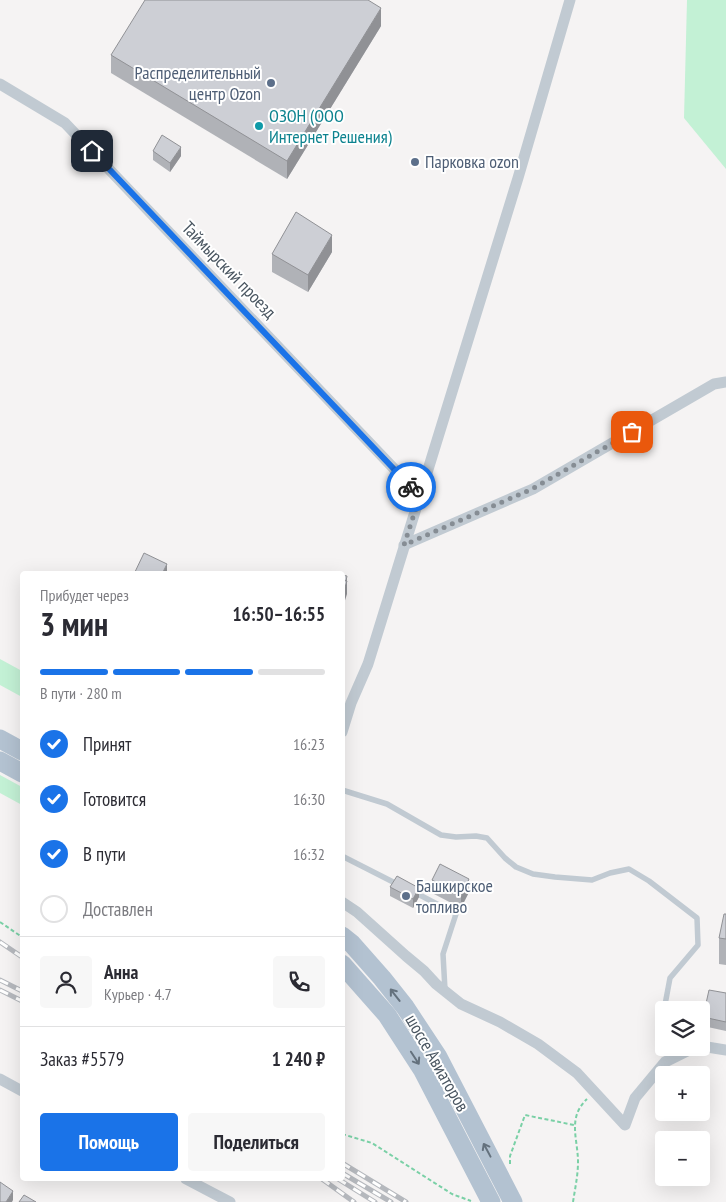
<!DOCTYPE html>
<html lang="ru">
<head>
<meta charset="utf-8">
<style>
	body { margin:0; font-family:"PT Sans Narrow",sans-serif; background:#f7f7f7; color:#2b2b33; height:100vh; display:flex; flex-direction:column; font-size:19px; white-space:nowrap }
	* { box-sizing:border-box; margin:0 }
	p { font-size:16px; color:#7c7c81 }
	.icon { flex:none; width:28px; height:28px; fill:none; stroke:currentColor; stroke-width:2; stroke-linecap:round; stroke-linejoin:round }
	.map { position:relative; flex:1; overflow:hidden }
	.side { position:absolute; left:20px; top:571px; width:325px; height:610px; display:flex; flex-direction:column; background:#fff; border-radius:5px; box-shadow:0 5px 20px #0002 }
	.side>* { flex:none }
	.fabs { position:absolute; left:655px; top:1001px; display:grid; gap:10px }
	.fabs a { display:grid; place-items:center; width:55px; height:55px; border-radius:5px; background:#fff; box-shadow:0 5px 20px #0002; font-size:25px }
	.pin { position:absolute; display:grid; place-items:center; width:42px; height:42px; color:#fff; margin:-21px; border-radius:10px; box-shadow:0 2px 8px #0006 }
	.courier { position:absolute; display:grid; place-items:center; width:50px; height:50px; margin:-25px; border:4px solid #1a73e8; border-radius:50%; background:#fff; color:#222; box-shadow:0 1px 6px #0007 }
	.head em { font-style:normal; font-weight:700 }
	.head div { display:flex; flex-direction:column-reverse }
	.head { display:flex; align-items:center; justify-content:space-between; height:85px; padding:0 20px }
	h1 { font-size:32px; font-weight:700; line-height:38px }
	.bar { display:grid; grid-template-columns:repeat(4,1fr); gap:8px 5px; align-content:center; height:60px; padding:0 20px }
	.bar i { height:6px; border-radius:4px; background:#e1e1e2 }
	.bar .active { background:#1a73e8 }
	.bar p { grid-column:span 4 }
	.line { display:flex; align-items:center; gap:12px; padding:0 20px; border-top:1px solid #e1e1e2 }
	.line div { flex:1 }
	.round { display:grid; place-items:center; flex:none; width:52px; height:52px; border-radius:5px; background:#f7f7f7 }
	ol { padding:0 20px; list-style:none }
	li { display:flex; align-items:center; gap:15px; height:55px }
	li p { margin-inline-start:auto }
	li .icon { padding:5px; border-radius:50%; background:#1a73e8; color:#fff; stroke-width:4 }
	li:last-child { color:#7c7c81 }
	li i { width:28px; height:28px; border:2px solid #e1e1e2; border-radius:50% }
	.action { display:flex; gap:10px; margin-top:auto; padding:10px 20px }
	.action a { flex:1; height:58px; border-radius:5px; background:#1a73e8; color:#fff; font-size:20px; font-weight:700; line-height:58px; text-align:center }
	.action a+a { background:#f7f7f7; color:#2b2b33 }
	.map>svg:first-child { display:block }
	.green { fill:#c3f1d5 }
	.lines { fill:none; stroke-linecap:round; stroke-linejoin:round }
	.path { stroke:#7ad0a6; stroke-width:2; stroke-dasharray:4 2.5; stroke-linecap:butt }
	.service { stroke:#c1cad2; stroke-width:5.5 }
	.minor { stroke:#c1cad2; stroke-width:11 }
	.primary { stroke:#b3c2d1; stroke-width:19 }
	.rail-casing { stroke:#b5b8bd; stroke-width:5 }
	.rail { stroke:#fff; stroke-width:3; stroke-dasharray:9; stroke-linecap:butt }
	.wall { fill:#b0b2b7 }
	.shaded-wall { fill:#909195 }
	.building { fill:#cdcfd5; stroke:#909195 }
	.oneway { stroke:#64717d }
	.done { stroke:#868d94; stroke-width:5; stroke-dasharray:0 9 }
	.route { stroke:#1a73e8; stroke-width:6 }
	.service-dot { fill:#5c6f8a; stroke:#fff; stroke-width:2 }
	.culture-dot { fill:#0f9aa8; stroke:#fff; stroke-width:2 }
	.labels { text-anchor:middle; stroke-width:4; stroke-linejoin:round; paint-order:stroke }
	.service-label { font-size:18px; fill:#4e5e75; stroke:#fff; text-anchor:start }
	.culture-label { font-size:18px; fill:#0d838f; stroke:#fff; text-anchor:start }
	.street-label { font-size:18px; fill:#4a5661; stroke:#fff }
</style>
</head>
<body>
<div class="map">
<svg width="726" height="1202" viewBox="0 0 726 1202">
	<rect width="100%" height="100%" fill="#f5f3f3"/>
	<g class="green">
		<path d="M687 0H726V169L684 118Z"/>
		<path d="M0 659 22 671V697L0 685Z"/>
		<path d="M0 775 22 787V805L0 793Z"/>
	</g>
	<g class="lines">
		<g class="path">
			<path d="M0 922 22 937"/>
			<path d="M342 1134 372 1143 452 1194 471 1201"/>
			<path d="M510 1164V1156L525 1115 574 1125"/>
			<path d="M573 1202C575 1189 578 1175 578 1162 578 1139 567 1118 587 1099"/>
		</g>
		<g class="service">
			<path d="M342 790 387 804 441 835 456 837 476 836 487 838 505 858 516 867 533 874 555 877 592 880 610 873 629 869 649 881 697 918 698 945 670 978 664 1010"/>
			<path d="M342 856 399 885"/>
			<path d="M414 892 456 914 443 954 445 990"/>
			<path d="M662 1020 664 1011"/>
		</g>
		<g class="minor">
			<path d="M0 84 65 123 420 496"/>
			<path d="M404 545 533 489 714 384 726 382"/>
			<path d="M342 732 351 703 368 664 518 178 570 0"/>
			<path d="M342 902 357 912 406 956 424 971 436 984 461 1004 500 1022 538 1044 577 1073 625 1125 635 1098 665 1062 693 1048"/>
			<path d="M701 1046 726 1050"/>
			<path d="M0 1079 22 1091"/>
			<path d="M186 1179 230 1202"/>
		</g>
		<g class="primary">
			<path d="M0 739 22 751"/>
			<path d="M0 761 22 773"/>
			<path d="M342 936 352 944 382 978 405 1007 438 1057 513 1202"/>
			<path d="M342 964 387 1015 422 1069 491 1202"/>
		</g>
		<defs>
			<g id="rail">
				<path d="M0 942 22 957"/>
				<path d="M0 980 22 991"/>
				<path d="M0 990 22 1001"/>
				<path d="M342 1163 406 1202"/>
				<path d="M342 1173 391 1202"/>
				<path d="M322 1179 354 1202"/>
				<path d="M338 1179 375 1202"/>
			</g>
		</defs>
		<use href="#rail" class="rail-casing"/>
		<use href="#rail" class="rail"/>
	</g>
	<g class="wall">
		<path d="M381 26 287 179 111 73V55Z"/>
		<path d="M153 151 181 156 170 172 153 160Z"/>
		<path d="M332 252 308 292 272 272V254Z"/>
		<path d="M432 880 469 892 461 908 432 893Z"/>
		<path d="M390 887 419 897 413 908 390 896Z"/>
		<path d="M726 914V965L719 964V938Z"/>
		<path d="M726 993V1031L703 1026V1017Z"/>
	</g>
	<g class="shaded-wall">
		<path d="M381 8V26L287 179V161Z"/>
		<path d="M181 147V156L170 172V163Z"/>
		<path d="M332 235V252L308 292V275Z"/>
		<path d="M167 564V574H162Z"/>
		<path d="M347 576V594L342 610V597Z"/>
		<path d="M469 879V892L461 908V895Z"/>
		<path d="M419 888V897L413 908V899Z"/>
		<path d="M13 1191V1200L12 1202H6Z"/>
	</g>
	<g class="building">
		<path d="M145 0H368L381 8 287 161 111 55Z"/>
		<path d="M162 135 181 147 170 163 153 151Z"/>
		<path d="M296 212 332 235 308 275 272 254Z"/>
		<path d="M144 553 167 564 162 574H134Z"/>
		<path d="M342 575 347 576 346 581 342 580Z"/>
		<path d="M342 580 347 581 342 597Z"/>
		<path d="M440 864 469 879 461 895 432 880Z"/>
		<path d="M397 876 419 888 413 899 390 887Z"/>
		<path d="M724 914H726V939L719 938Z"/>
		<path d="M709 990 726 993V1022L703 1017Z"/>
		<path d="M0 1182 13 1191 6 1202H0Z"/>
		<path d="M24 1195 36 1202H19Z"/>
	</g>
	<defs><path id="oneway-shaft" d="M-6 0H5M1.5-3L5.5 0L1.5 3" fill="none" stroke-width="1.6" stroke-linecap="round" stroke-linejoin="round" transform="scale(1.25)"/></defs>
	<g class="oneway">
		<use href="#oneway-shaft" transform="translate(395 995) rotate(-128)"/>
		<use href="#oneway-shaft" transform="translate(415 1058) rotate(57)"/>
		<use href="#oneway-shaft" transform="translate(487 1150) rotate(-118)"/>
	</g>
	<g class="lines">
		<path class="done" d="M411 487 420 496 404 545 532 489 632 432"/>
		<path class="route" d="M92 151 411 487"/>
	</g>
	<g class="service-dot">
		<circle cx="271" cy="83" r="5"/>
		<circle cx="415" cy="162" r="5"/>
		<circle cx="406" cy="896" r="5"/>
	</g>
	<circle class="culture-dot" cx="259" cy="126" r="5"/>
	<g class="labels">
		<g class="service-label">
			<text x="261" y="79" text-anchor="end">Распределительный<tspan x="261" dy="21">центр Ozon</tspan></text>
			<text x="425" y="168">Парковка ozon</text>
			<text x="416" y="892">Башкирское<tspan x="416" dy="21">топливо</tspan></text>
		</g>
		<g class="culture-label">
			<text x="269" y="122">ОЗОН (ООО<tspan x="269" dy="21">Интернет Решения)</tspan></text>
		</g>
		<g class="street-label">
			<text transform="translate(229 270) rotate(46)" y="6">Таймырский проезд</text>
			<text transform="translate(437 1063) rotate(60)" y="6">шоссе Авиаторов</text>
		</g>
	</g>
</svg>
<div class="fabs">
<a><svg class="icon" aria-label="layers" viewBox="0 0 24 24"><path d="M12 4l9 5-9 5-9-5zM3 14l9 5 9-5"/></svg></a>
<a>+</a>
<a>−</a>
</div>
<div class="pin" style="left:632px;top:432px;background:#ea580c"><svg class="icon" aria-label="bag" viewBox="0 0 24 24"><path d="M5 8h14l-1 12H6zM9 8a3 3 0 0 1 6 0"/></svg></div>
<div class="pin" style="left:92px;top:151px;background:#1f2937"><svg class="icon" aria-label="home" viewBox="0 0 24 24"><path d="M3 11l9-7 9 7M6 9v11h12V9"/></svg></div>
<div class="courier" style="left:411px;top:487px"><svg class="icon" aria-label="bike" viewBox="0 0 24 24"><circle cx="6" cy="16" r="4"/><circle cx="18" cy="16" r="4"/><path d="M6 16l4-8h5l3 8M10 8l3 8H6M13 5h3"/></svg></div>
<section class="side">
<div class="head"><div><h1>3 мин</h1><p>Прибудет через</p></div><em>16:50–16:55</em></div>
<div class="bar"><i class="active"></i><i class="active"></i><i class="active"></i><i></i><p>В пути · 280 m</p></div>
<ol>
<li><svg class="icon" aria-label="check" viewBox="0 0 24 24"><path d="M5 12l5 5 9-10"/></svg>Принят<p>16:23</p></li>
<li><svg class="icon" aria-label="check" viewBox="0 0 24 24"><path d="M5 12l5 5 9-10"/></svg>Готовится<p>16:30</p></li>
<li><svg class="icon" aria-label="check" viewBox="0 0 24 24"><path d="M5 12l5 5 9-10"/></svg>В пути<p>16:32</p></li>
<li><i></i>Доставлен</li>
</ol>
<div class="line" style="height:90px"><a class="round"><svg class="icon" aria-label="person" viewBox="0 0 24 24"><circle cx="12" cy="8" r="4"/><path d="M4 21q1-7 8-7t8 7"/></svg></a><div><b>Анна</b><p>Курьер · 4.7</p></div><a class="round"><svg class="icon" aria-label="phone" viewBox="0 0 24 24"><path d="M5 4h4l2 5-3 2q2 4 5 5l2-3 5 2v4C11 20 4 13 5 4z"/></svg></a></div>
<div class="line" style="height:65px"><div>Заказ #5579</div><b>1 240 ₽</b></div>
<div class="action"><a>Помощь</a><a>Поделиться</a></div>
</section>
</div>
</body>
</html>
